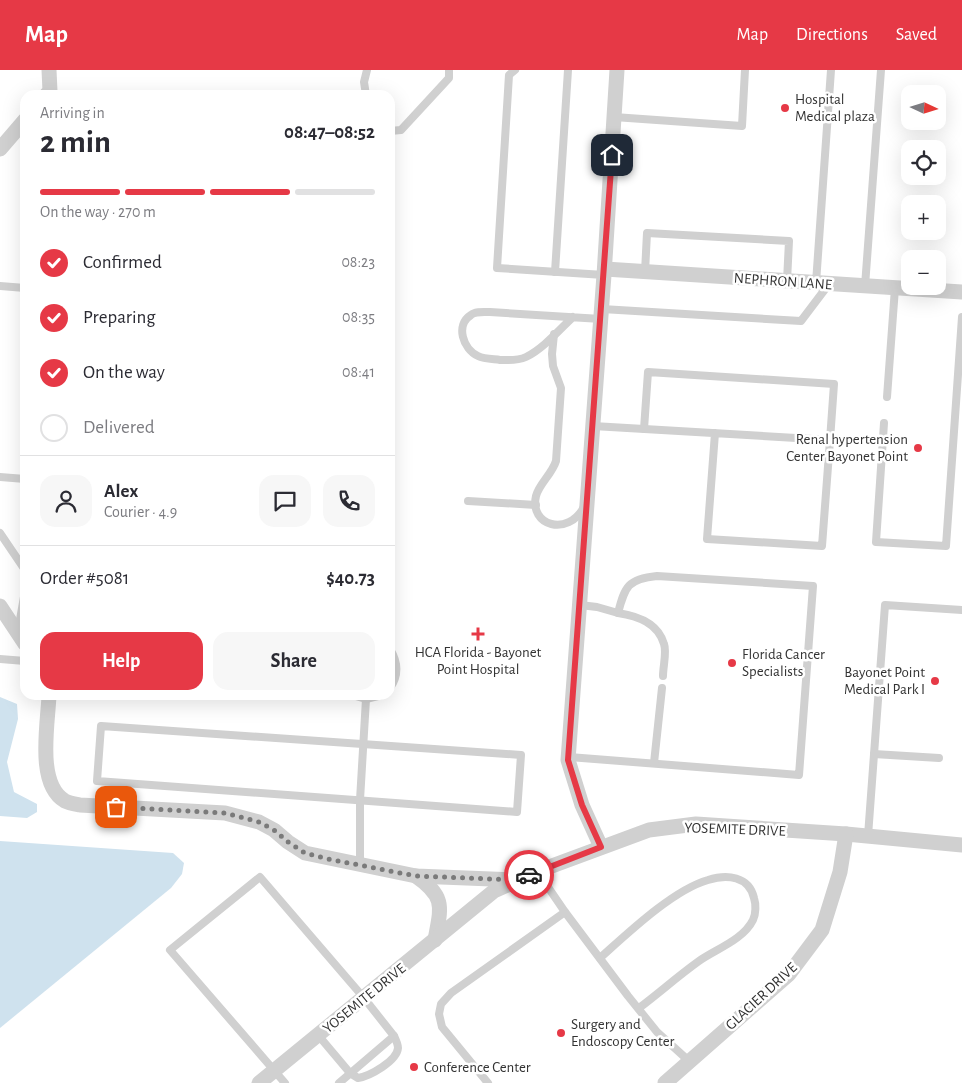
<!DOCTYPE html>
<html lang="en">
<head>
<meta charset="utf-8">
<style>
	body { margin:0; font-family:"Alegreya Sans",sans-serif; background:#f7f7f7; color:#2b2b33; height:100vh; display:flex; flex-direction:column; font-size:19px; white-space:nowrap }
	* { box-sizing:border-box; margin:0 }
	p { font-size:16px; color:#7c7c81 }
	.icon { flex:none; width:28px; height:28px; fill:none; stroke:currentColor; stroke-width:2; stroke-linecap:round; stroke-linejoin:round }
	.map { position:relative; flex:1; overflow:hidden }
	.details { position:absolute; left:20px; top:20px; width:375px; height:610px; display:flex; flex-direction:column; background:#fff; border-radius:15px; box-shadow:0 5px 20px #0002 }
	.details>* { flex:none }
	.needle { width:32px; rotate:94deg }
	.buttons { position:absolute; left:901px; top:15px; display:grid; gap:10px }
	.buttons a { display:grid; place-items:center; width:45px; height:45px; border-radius:10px; background:#fff; box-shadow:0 5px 20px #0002; font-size:25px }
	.pin { position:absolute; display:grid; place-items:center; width:42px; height:42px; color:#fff; margin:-21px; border-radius:10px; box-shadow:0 2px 8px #0006 }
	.courier { position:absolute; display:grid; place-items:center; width:50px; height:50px; margin:-25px; border:4px solid #e63946; border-radius:50%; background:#fff; color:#222; box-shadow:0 1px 6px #0007 }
	.headline em { font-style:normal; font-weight:700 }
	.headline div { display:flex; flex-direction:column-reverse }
	.headline { display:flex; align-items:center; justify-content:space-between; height:85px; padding:0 20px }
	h1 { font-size:32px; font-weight:700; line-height:38px }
	.bar { display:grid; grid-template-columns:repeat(4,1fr); gap:8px 5px; align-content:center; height:60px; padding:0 20px }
	.bar i { height:6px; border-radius:4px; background:#e1e1e2 }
	.bar .selected { background:#e63946 }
	.bar p { grid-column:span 4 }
	.line { display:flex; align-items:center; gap:12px; padding:0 20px; border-top:1px solid #e1e1e2 }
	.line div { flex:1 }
	.round { display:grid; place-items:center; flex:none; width:52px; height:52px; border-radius:15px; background:#f7f7f7 }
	ol { padding:0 20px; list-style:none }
	li { display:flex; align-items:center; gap:15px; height:55px }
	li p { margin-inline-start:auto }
	li .icon { padding:5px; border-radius:50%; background:#e63946; color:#fff; stroke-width:4 }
	li:last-child { color:#7c7c81 }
	li i { width:28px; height:28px; border:2px solid #e1e1e2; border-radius:50% }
	.button { display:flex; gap:10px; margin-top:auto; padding:10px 20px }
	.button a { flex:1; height:58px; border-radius:15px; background:#e63946; color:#fff; font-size:20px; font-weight:700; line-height:58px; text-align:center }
	.button a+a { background:#f7f7f7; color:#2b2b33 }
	header { display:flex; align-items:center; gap:30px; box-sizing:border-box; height:70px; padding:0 25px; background:#e63946; color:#fff }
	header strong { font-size:24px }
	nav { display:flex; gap:28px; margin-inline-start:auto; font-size:18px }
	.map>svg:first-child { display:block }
	.water { fill:#cfe2ee }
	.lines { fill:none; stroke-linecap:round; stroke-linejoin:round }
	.service { stroke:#d0d0d0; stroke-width:8 }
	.minor { stroke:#d0d0d0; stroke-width:15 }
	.done { stroke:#7a7a7a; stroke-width:5; stroke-dasharray:0 9 }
	.route { stroke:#e63946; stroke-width:6 }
	.poi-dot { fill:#e63946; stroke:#fff; stroke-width:2 }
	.labels { text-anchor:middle; stroke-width:5; stroke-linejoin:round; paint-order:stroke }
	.poi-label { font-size:15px; fill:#333; stroke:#fff; text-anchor:start }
	.street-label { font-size:15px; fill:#333; stroke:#fff }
</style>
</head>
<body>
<header>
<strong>Map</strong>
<nav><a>Map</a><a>Directions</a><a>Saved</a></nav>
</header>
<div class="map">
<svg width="962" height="1013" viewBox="0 0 962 1013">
	<rect width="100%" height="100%" fill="#fff"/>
	<g class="water">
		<path d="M0 627 17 634 18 649 7 692 14 722 37 734V742L27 748 0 746Z"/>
		<path d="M0 771 173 783 184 793 182 804 171 818 0 958Z"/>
	</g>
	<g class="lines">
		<g class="service">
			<path d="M515 0 509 5 497 198 604 205"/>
			<path d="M366 25 364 12 367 0"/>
			<path d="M614 47 742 56 745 0"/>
			<path d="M390 61 401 60 449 8V0"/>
			<path d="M555 202 568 0"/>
			<path d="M645 202 647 163 789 171 787 211"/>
			<path d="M816 213 831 0"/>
			<path d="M0 216 25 218"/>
			<path d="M865 216 881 0"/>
			<path d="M602 239 801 251 829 214"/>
			<path d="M573 247C560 259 543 279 526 287 517 291 510 290 500 290 493 289 484 289 478 286 463 279 455 255 471 245 475 241 484 242 490 242L601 249"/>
			<path d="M554 264 552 284 553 296 561 318 556 391C552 404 539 414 536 426 529 456 568 467 584 437"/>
			<path d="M887 327 895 218"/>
			<path d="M884 353 876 472 946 476 962 247"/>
			<path d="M593 356 830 370 822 476 707 469 715 363"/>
			<path d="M644 359 648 302 834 314 830 370"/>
			<path d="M0 407 25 409"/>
			<path d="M468 431 536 435"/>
			<path d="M0 463 25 500"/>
			<path d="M618 543C638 546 658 553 664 574 667 582 663 596 663 606"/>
			<path d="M18 561 25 521"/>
			<path d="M390 579C398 592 399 605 390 618"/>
			<path d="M0 589 25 591"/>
			<path d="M352 625 366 629 382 625"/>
			<path d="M101 656 521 685 517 742 97 711Z"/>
			<path d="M874 684 939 688"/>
			<path d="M569 687 799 705 813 516 657 506C628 509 625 516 618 543L597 537 580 535"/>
			<path d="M654 693 662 618"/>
			<path d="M868 766 885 535 962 540"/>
			<path d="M360 795V730L366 629"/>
			<path d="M565 842 628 926 657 962 689 991"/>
			<path d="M600 888C628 863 673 820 708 810 727 804 749 806 754 828 756 834 756 844 753 850 743 870 716 879 699 891 678 906 659 923 639 938"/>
			<path d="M318 965 350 1003 358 1008C370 1006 397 991 398 978 398 974 396 970 394 966"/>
			<path d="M285 1013 170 880 260 807 364 928 394 966 339 1013"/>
			<path d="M488 1013 442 957 439 944 441 934 451 923 565 842 537 801"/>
		</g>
		<g class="minor">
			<path d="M46 25 50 21 49 0"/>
			<path d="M0 79 25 50"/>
			<path d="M605 199 962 222"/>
			<path d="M0 536 25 574"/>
			<path d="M49 625C48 654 36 714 65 731 69 733 75 734 80 735L225 743 259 752 274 760 288 772 305 783 416 806 518 810 541 800 649 760 696 754 846 764 962 775"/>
			<path d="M601 777 582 735 568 690 604 205 617 0"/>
			<path d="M416 806C446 827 441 837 435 870"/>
			<path d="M259 1013 494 821 514 812"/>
			<path d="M665 1013 789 904 822 860 840 802 846 764"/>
		</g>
	</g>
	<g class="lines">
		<path class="done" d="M116 737 225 743 259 752 274 760 288 772 305 783 328 789 416 806 518 810 529 805"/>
		<path class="route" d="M529 805 601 777 582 735 568 690 612 85"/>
	</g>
	<g class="poi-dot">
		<circle cx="785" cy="38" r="5"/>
		<circle cx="918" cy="378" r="5"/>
		<path d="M475.5 556.5h5v5h5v5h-5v5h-5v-5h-5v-5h5z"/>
		<circle cx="732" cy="593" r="5"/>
		<circle cx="935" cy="611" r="5"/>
		<circle cx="561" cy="963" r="5"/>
		<circle cx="414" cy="997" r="5"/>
	</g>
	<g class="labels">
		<g class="poi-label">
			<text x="795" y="34">Hospital<tspan x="795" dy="17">Medical plaza</tspan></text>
			<text x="908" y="374" text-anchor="end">Renal hypertension<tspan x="908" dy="17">Center Bayonet Point</tspan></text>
			<text x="478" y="587" text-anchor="middle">HCA Florida - Bayonet<tspan x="478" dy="17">Point Hospital</tspan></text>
			<text x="742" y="589">Florida Cancer<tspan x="742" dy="17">Specialists</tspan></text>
			<text x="925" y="607" text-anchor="end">Bayonet Point<tspan x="925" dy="17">Medical Park I</tspan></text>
			<text x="571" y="959">Surgery and<tspan x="571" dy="17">Endoscopy Center</tspan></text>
			<text x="424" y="1002">Conference Center</text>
		</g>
		<g class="street-label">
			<text transform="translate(783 211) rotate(4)" y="5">NEPHRON LANE</text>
			<text transform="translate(735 759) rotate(2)" y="5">YOSEMITE DRIVE</text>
			<text transform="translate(761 926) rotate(-43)" y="5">GLACIER DRIVE</text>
			<text transform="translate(364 928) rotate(-39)" y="5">YOSEMITE DRIVE</text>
		</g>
	</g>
</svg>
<div class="buttons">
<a><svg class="needle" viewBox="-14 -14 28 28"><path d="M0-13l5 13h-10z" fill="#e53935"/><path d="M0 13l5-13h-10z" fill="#7c7c81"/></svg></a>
<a><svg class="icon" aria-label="locate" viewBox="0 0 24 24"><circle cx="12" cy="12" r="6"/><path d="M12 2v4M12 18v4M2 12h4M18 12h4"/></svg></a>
<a>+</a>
<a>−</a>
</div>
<div class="pin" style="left:116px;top:737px;background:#ea580c"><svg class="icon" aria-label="bag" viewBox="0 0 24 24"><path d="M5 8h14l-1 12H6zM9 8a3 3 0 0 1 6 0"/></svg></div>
<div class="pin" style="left:612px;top:85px;background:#1f2937"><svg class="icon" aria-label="home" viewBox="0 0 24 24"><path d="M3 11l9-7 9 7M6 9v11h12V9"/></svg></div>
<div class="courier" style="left:529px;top:805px"><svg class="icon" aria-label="car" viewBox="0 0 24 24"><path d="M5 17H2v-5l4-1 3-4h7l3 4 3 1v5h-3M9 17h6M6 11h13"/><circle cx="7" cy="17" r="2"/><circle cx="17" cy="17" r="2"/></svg></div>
<section class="details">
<div class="headline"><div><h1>2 min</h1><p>Arriving in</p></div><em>08:47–08:52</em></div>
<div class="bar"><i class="selected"></i><i class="selected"></i><i class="selected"></i><i></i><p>On the way · 270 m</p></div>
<ol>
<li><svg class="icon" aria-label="check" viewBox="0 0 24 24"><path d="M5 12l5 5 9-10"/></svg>Confirmed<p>08:23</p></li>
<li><svg class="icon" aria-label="check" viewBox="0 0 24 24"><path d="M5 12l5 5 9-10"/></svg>Preparing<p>08:35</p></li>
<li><svg class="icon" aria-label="check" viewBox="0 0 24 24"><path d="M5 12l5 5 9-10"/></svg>On the way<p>08:41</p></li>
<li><i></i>Delivered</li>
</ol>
<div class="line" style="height:90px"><a class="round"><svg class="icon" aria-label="person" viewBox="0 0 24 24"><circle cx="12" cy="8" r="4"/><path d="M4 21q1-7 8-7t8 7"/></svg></a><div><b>Alex</b><p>Courier · 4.9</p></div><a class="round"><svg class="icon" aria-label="chat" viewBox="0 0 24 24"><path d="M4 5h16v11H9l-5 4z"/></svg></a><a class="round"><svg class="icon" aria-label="phone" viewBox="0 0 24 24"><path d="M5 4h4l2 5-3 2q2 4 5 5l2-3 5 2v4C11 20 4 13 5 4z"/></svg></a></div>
<div class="line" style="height:65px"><div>Order #5081</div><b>$40.73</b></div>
<div class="button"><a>Help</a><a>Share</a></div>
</section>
</div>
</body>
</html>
